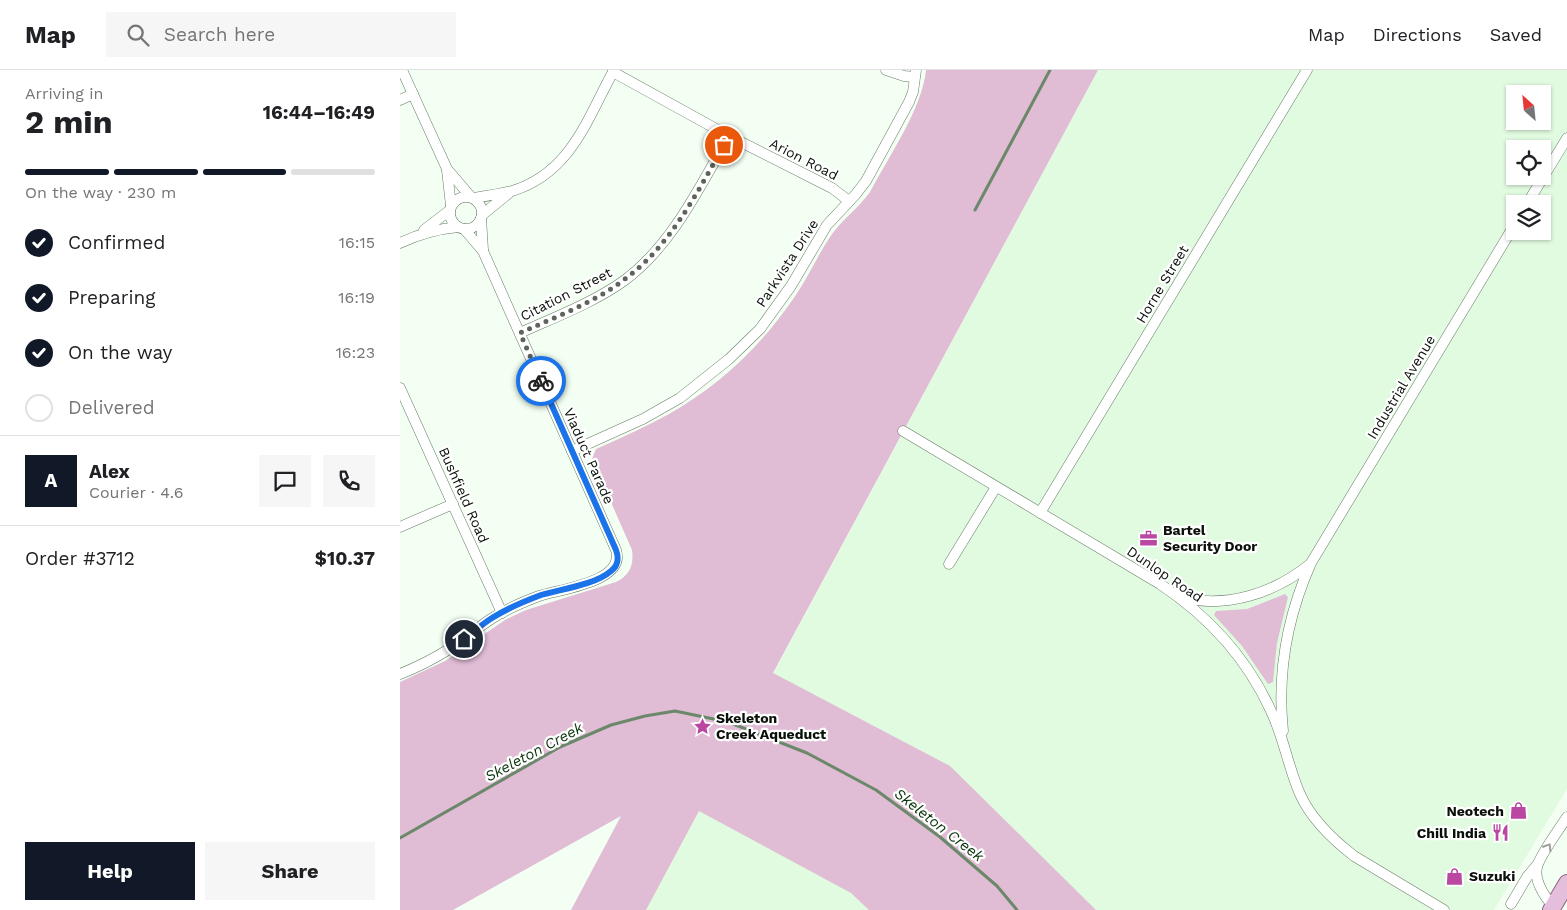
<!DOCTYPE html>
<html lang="en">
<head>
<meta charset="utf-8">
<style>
	body { margin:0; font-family:"Work Sans",sans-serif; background:#f6f6f6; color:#202124; height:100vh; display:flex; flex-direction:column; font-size:19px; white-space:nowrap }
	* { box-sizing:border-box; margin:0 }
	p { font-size:16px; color:#757577 }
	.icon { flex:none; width:28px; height:28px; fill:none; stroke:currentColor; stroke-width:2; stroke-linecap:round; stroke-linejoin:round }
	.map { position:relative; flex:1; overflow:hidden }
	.details { display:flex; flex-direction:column; background:#fff; width:400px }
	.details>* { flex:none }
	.needle { width:32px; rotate:333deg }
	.tools { position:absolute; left:1106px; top:15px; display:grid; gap:10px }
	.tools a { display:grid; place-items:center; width:45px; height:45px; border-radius:0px; background:#fff; box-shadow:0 1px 4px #0004; font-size:25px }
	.pin { position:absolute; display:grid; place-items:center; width:42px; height:42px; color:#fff; margin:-21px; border:2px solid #fff; border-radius:50%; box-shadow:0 1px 5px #0007 }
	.courier { position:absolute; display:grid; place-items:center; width:50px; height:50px; margin:-25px; border:4px solid #1a73e8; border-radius:50%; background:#fff; color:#222; box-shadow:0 1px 6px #0007 }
	.head em { font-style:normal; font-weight:700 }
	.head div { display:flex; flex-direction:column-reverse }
	.head { display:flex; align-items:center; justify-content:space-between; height:85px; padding:0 25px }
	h1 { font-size:32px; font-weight:700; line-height:38px }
	.bar { display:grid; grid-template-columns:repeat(4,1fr); gap:8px 5px; align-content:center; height:60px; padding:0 25px }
	.bar i { height:6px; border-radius:4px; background:#e0e0e0 }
	.bar .active { background:#111827 }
	.bar p { grid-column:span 4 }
	.line { display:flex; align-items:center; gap:12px; padding:0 25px; border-top:1px solid #e0e0e0 }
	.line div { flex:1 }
	.round { display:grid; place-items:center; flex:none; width:52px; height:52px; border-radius:0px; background:#f6f6f6 }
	ol { padding:0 25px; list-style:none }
	li { display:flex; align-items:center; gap:15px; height:55px }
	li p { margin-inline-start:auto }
	li .icon { padding:5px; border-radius:50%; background:#111827; color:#fff; stroke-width:4 }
	li:last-child { color:#757577 }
	li i { width:28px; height:28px; border:2px solid #e0e0e0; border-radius:50% }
	.primary-button { display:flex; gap:10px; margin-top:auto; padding:10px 25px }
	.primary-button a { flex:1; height:58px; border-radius:0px; background:#111827; color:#fff; font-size:20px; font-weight:700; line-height:58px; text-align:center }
	.primary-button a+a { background:#f6f6f6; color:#202124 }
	header { display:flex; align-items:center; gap:30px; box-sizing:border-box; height:70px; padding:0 25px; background:#fff; border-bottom:1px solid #e0e0e0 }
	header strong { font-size:24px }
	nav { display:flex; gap:28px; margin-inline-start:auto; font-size:18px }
	.search { width:350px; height:45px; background:#f6f6f6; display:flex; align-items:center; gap:12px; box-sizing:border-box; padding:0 18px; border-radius:0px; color:#757577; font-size:19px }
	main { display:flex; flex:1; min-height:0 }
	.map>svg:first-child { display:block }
	.built { fill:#e1fbe0; fill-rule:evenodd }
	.green { fill:#e0bcd5 }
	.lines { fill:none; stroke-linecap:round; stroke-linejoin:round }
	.stream { stroke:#6b886a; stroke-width:3 }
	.minor-casing { stroke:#697a68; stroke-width:11 }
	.primary-casing { stroke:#8d6682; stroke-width:18 }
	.minor { stroke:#fff; stroke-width:10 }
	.primary { stroke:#e5bedb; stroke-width:16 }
	.oneway { stroke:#9da09d }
	.done { stroke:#5c645b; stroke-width:5; stroke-dasharray:0 9 }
	.route { stroke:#1a73e8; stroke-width:6 }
	.labels { text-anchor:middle; stroke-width:4.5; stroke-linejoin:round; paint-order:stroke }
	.street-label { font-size:14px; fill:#0a110a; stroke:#fff }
	.poi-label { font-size:14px; font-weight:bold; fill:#0a110a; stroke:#fff; text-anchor:start }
	.water-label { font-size:15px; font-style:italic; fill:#0c350d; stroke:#fff }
</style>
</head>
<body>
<header>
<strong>Map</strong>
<div class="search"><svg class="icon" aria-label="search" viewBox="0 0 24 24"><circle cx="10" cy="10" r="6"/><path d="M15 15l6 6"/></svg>Search here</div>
<nav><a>Map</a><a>Directions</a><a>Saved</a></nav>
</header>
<main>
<section class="details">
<div class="head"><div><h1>2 min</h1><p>Arriving in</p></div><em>16:44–16:49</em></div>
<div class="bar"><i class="active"></i><i class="active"></i><i class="active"></i><i></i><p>On the way · 230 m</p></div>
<ol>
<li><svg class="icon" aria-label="check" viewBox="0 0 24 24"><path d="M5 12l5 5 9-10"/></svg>Confirmed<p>16:15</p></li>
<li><svg class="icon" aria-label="check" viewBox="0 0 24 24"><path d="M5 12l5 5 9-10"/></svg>Preparing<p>16:19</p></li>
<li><svg class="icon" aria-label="check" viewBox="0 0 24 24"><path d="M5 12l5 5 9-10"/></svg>On the way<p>16:23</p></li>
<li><i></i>Delivered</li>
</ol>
<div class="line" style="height:90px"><b class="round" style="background:#111827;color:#fff">A</b><div><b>Alex</b><p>Courier · 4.6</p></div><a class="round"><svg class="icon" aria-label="chat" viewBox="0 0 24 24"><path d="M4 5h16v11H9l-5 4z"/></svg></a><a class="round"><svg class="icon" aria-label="phone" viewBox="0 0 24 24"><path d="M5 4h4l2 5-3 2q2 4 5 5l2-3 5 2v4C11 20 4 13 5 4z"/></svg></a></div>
<div class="line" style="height:65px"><div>Order #3712</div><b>$10.37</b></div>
<div class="primary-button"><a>Help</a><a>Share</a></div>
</section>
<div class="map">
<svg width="1167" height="840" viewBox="0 0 1167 840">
	<rect width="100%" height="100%" fill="#f3fff2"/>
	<path class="built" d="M698 0H1167V719L1094 840H246ZM1115 24H1142V51H1115ZM1115 79H1142V106H1115ZM1115 134H1142V161H1115Z"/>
	<g class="green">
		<path d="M526 0H698L373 603 550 696 696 840H469L451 823 299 741 246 840H171L221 746 53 840H0V612L45 591 105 550 126 540 216 512C230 505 234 495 232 480L192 389 196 379C221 368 245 357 269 344 317 317 359 278 391 232 406 212 416 188 430 167 441 150 458 139 470 122 489 86 522 39 526 0Z"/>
		<path d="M885 524 888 527 877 573 873 612 868 614 842 576 814 545 816 541 847 539Z"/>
	</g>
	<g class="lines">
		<g class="stream">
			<path d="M575 140 650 0"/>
			<path d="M0 768 160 677 211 655 245 646 275 641 328 652 407 683 476 720 540 767 597 816 617 840"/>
		</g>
		<defs>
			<g id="minor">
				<path d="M2 0 47 99 71 127"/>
				<path d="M486 0 504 6 514 7"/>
				<path d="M213 2 329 66 432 118 449 131"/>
				<path d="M0 30 13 24"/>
				<path d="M47 100 51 136"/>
				<circle cx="66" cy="143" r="16"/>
				<path d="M74 128C87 126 100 124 112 121 171 103 187 49 214 0"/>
				<path d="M1127 134 1167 68"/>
				<path d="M82 145 109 123"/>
				<path d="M81 148 83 180"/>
				<path d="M24 160 50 140"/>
				<path d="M0 173C19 164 37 159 58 157"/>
				<path d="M120 263C155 247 193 233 225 210 273 174 300 116 329 66"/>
				<path d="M0 318 102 543"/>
				<path d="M503 361 760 514C808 546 847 588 871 641 884 668 888 697 900 724 911 749 932 769 954 786L1044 840"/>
				<path d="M172 381 243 349 280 328 329 289 360 259 391 216 427 155 456 124 466 111 509 32 513 22 516 0"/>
				<path d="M640 443 907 0"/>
				<path d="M0 457 53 434"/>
				<path d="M549 494 596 417"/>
				<path d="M783 528C828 538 874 523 909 495"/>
				<path d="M0 604C18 597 35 588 51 578 65 569 77 558 91 549 106 539 123 532 139 526 160 519 226 512 216 480L83 181 64 159"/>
				<path d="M883 661C877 603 887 547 911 493L1115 154"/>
				<path d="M1111 834 1127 807 1137 795"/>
				<path d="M1153 836C1144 826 1132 808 1138 794 1144 779 1158 761 1167 747"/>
			</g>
			<path id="primary" d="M1151 840 1167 813"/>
		</defs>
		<use href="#minor" class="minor-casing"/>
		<use href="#primary" class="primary-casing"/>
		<use href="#minor" class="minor"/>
		<use href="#primary" class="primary"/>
	</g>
	<defs><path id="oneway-chevron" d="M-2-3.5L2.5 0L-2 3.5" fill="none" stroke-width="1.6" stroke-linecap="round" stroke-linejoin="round" transform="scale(1.25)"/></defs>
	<use class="oneway" href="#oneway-chevron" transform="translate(1148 777) rotate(-58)"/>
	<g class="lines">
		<path class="done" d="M141 311 120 263C155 247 194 233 225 209 270 176 297 123 324 75"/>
		<path class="route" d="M64 569C73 563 82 554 92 548 106 539 125 531 141 525 161 519 195 515 211 501 218 496 219 488 216 480L141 311"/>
	</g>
	<defs>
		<symbol id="office-bare" viewBox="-9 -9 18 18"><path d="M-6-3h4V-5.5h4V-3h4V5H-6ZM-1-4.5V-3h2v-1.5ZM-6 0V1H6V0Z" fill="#ba48a2" stroke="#fff" stroke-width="2.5" paint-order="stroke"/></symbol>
		<symbol id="sight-bare" viewBox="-9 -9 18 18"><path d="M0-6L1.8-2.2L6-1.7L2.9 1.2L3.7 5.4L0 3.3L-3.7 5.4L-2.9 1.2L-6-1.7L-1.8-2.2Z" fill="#ba48a2" stroke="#fff" stroke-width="2.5" paint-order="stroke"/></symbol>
		<symbol id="shop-bare" viewBox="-9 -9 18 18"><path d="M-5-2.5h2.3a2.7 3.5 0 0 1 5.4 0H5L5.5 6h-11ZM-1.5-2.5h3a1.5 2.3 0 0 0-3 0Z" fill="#ba48a2" stroke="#fff" stroke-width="2.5" paint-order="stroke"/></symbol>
		<symbol id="restaurant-bare" viewBox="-9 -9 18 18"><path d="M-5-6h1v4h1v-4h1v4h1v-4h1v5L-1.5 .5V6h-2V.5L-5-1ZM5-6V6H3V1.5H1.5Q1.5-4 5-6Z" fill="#ba48a2" stroke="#fff" stroke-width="2.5" paint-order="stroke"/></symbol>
	</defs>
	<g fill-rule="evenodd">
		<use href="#office-bare" x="736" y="456" width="25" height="25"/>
		<use href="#sight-bare" x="290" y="644" width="25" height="25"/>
		<use href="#shop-bare" x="1106" y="728" width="25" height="25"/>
		<use href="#restaurant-bare" x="1088" y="750" width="25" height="25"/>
		<use href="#shop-bare" x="1042" y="794" width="25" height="25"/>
	</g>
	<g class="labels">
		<g class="street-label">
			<text transform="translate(404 89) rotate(27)" y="5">Arion Road</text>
			<text transform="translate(387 193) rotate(-57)" y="5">Parkvista Drive</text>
			<text transform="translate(762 214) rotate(-59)" y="5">Horne Street</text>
			<text transform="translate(166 224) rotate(-27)" y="5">Citation Street</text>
			<text transform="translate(1001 317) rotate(-59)" y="5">Industrial Avenue</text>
			<text transform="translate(189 386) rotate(66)" y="5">Viaduct Parade</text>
			<text transform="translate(64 425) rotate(66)" y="5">Bushfield Road</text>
			<text transform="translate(765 504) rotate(34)" y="5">Dunlop Road</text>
		</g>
		<g class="poi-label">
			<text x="763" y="465">Bartel<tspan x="763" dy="16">Security Door</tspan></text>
			<text x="316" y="653">Skeleton<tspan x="316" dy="16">Creek Aqueduct</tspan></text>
			<text x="1104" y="746" text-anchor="end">Neotech</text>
			<text x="1086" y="768" text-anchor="end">Chill India</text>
			<text x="1069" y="811">Suzuki</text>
		</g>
		<g class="water-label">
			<text transform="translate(134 682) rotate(-28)" y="5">Skeleton Creek</text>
			<text transform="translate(539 755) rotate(38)" y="5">Skeleton Creek</text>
		</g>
	</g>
</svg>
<div class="tools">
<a><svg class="needle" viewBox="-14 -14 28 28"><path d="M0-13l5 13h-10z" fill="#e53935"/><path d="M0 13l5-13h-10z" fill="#757577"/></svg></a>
<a><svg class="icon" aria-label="locate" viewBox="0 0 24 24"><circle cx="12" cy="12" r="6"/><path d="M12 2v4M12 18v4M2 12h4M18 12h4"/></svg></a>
<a><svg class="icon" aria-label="layers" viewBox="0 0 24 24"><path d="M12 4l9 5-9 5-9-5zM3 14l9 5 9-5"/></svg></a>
</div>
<div class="pin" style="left:324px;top:75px;background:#ea580c"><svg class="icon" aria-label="bag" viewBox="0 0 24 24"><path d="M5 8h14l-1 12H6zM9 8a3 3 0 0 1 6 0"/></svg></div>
<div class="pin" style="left:64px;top:569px;background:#1f2937"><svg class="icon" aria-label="home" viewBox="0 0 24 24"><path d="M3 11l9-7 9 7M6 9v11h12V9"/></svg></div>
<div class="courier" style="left:141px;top:311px"><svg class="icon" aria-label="bike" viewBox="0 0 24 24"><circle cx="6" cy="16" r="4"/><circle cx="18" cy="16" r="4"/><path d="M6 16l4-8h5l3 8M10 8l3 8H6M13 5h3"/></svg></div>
</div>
</main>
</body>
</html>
